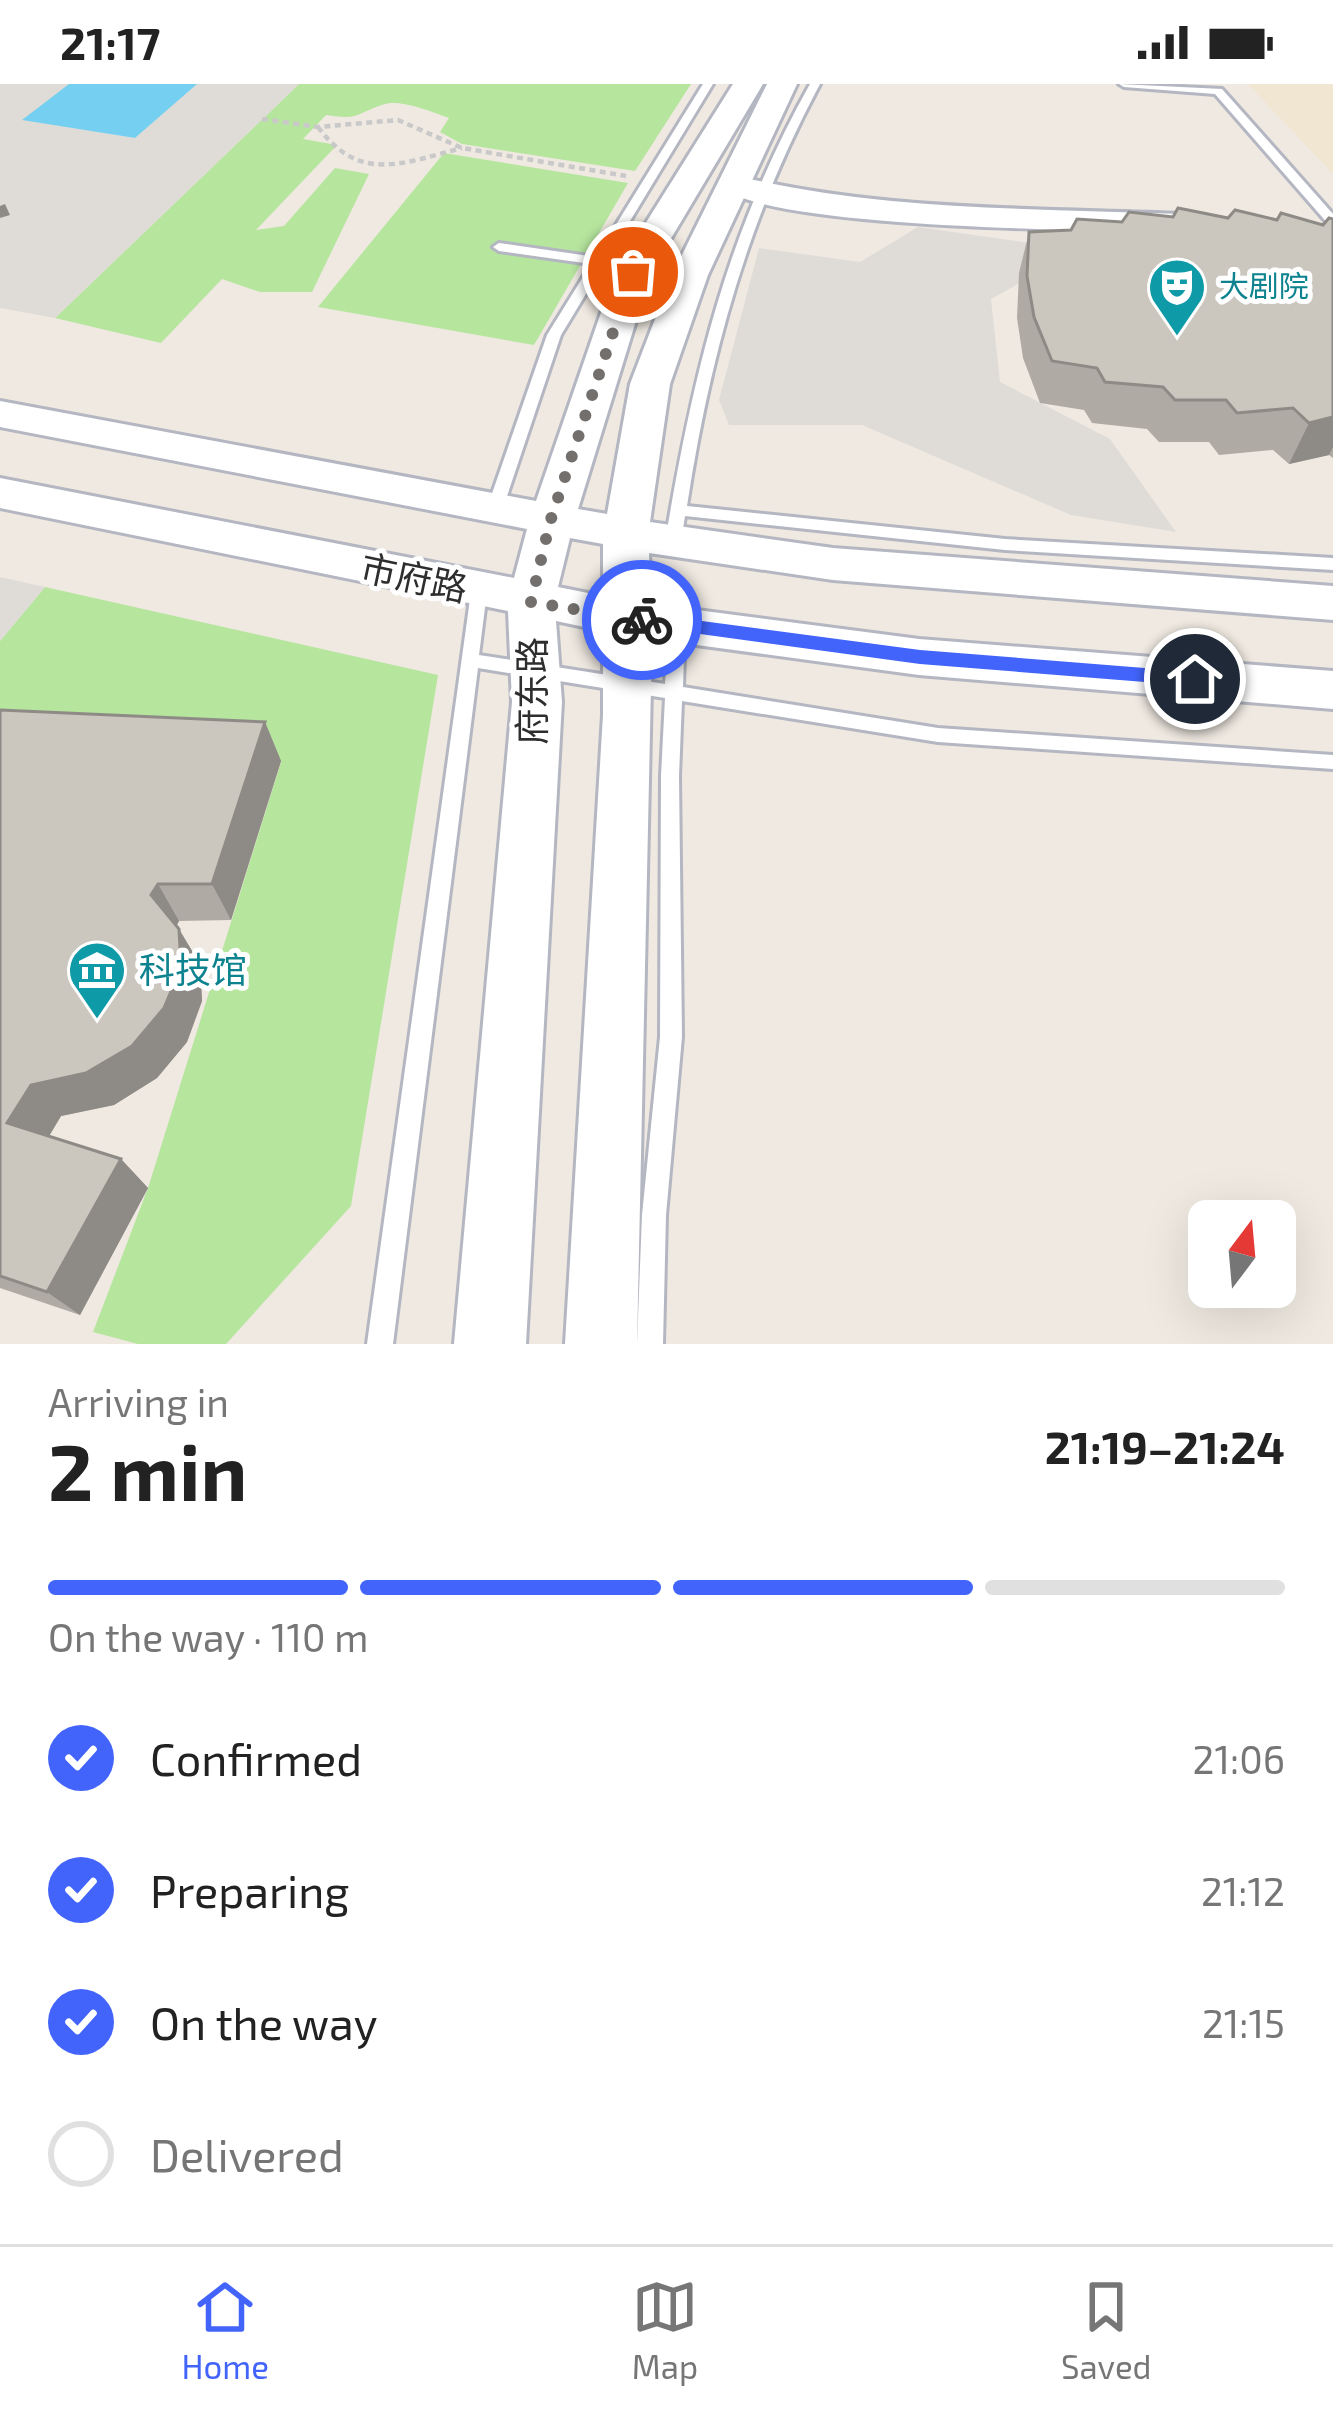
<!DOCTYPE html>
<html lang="en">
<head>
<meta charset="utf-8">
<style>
	body { margin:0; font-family:"Exo 2","Noto Sans SC",sans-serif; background:#f2f2f2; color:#222; height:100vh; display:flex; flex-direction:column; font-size:45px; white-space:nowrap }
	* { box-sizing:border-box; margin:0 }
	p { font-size:39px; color:#767676 }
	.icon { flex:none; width:66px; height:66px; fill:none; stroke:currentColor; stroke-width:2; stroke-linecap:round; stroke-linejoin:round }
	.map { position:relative; height:1260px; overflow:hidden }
	.side { display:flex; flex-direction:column; background:#fff; flex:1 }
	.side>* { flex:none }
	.needle { width:78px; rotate:16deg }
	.buttons { position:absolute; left:1188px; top:1116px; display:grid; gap:24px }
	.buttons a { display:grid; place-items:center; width:108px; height:108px; border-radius:18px; background:#fff; box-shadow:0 12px 48px #0002; font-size:60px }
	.pin { position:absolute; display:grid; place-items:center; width:102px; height:102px; color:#fff; margin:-51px; border:6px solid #fff; border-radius:50%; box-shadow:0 3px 12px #0007 }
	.courier { position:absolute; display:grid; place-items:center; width:120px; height:120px; margin:-60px; border:9px solid #4264fb; border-radius:50%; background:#fff; color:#222; box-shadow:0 3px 15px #0007 }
	.head em { font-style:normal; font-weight:700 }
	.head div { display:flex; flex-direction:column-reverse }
	.head { display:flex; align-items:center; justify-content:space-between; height:204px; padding:0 48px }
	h1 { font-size:78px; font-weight:700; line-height:90px }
	.bar { display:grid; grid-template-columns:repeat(4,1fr); gap:18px 12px; align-content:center; height:144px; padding:0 48px }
	.bar i { height:15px; border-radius:9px; background:#e0e0e0 }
	.bar .current { background:#4264fb }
	.bar p { grid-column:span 4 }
	ol { padding:0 48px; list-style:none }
	li { display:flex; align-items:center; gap:36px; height:132px }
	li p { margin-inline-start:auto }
	li .icon { padding:12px; border-radius:50%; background:#4264fb; color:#fff; stroke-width:4 }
	li:last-child { color:#767676 }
	li i { width:66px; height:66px; border:6px solid #e0e0e0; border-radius:50% }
	.status { display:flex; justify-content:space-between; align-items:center; height:84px; padding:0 60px; background:#fff; direction:ltr }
	.status svg { height:33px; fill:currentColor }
	.menu { display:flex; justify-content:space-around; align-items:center; height:168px; border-top:3px solid #e0e0e0; background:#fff; font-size:33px; color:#767676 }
	.menu a { display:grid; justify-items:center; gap:6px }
	.menu .current { color:#4264fb }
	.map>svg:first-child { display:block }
	.education { fill:#f0e6d1 }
	.green { fill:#b6e59e }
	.plaza { fill:#dfdcd8 }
	.water { fill:#75cff0 }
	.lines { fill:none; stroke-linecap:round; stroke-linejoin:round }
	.service-casing { stroke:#b4b7c1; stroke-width:6 }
	.tertiary-casing { stroke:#b4b7c1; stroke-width:6 }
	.secondary-casing { stroke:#b4b7c1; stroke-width:6 }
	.path { stroke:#c9c9c9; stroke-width:4.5; stroke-dasharray:6 4.5; stroke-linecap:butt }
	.service { fill:#fff; fill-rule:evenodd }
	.tertiary { fill:#fff; fill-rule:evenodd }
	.secondary { fill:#fff; fill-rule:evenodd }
	.wall { fill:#afaba4 }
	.shaded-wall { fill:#8e8b86 }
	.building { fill:#cbc7bf; stroke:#8e8b86; stroke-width:3 }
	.route { fill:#4264fb }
	.done { stroke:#726f6d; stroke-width:12; stroke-dasharray:0 21.6 }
	.labels { text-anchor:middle; stroke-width:10; stroke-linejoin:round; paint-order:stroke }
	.far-culture-label { font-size:30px; fill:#0d838f; stroke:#fff; text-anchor:start }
	.street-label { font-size:36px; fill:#2e2e2e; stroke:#fff }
	.culture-label { font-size:36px; fill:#0d838f; stroke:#fff; text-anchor:start }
</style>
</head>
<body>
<div class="status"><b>21:17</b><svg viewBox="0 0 49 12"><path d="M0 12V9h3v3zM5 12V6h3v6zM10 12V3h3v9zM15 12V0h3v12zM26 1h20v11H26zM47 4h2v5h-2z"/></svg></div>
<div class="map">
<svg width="1333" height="1260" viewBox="0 0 1333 1260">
	<rect width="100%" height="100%" fill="#efe9e1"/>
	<path class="education" d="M1248 0H1333V90Z"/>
	<g class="green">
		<path d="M299 0H691L635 87 462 60 440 48 449 34C431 28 400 14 382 21 353 31 359 36 326 31L303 55 337 61 256 146 284 142 335 84 369 90 312 208H260L222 195 161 259 55 234Z"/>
		<path d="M444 69 628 99 534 261 318 223Z"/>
		<path d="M45 503 438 591 351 1122 226 1260H138L93 1248 148 1104 281 678 0 665V557Z"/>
	</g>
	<g class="plaza">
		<path d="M0 0H69L24 36 135 54 197 0H299L55 234 0 224V134L7 131 0 129Z"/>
		<path d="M918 143 1079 166 991 215 1000 298 1110 355 1176 448 1071 431 862 341H729L719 316 759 164 860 178Z"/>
		<path d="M0 493 45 503 0 557Z"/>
	</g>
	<path class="water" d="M69 0H197L135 54 22 36Z"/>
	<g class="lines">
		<defs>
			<g id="service">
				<path d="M703 0H713L561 251 502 427 494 432 488 431 486 427 547 251 591 180 499 167 493 163 499 159 596 173Z"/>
				<path d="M810 0H820C748 134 710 271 687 422L1005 455 1333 474V486L1005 466 685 432 681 458 673 464 667 462 665 458C693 290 726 150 810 0Z"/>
				<path d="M1119 0 1222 5 1333 130V142L1329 141 1215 10 1124 3Z"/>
				<path d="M479 502 487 508 479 571 665 600 669 540 677 534 685 540 683 603 938 644 1333 671V685L938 658 682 617 679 692 682 953 666 1131 663 1260H637L642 1131 660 953 661 692 665 614 478 584 393 1260H367L471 508Z"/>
			</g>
			<path id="tertiary" d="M733 91C879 127 1032 124 1182 130L1197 139 1182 148C1107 146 757 146 718 100Z"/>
			<path id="secondary" d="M733 0H763L651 188 578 425 607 430 630 300 672 191 767 0H797L708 191 670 300 650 438 833 464 1333 502V536L833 496 649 469 651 520 919 555 1333 587V625L919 591 652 555 637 1260H565L603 631V547L556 537 562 618 526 1260H454L512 618 508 527 0 424V394L514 494 527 445 0 343V317L536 417 615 188ZM570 454 603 460V512L558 503Z"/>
		</defs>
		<use href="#service" class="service-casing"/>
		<use href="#tertiary" class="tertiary-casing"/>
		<use href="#secondary" class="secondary-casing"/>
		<g class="path">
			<path d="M262 35 318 43 398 36 462 64 626 92"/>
			<path d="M318 43C360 100 403 79 462 64"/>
		</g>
		<use href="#service" class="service"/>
		<use href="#tertiary" class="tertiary"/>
		<use href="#secondary" class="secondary"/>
	</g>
	<g class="wall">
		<path d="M1173 133 1277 136 1323 141 1333 135V374L1329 371 1289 380 1273 366 1219 371 1209 358H1159L1147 345 1092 339 1084 326 1040 319 1023 274 1017 234 1019 189 1029 148 1071 146Z"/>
		<path d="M0 626 265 638 281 677 231 836 179 837 176 842 200 880 202 917 187 958 157 994 114 1021 61 1032 49 1052 121 1075 148 1104 80 1231 0 1204Z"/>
	</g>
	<g class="shaded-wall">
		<path d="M5 120 10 131 0 134V122Z"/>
		<path d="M1333 333V363L1329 371 1289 380 1309 339Z"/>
		<path d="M265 638 281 677 231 836 212 800Z"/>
		<path d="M158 800 179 837 174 847 151 811Z"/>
		<path d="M179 845 200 880 202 917 187 958 157 994 114 1021 61 1032 39 1069 7 1039 31 1001Z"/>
		<path d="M121 1075 148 1104 80 1231 47 1208Z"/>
	</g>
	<g class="building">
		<path d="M1178 124 1228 134 1235 126 1277 136 1281 129 1323 141 1329 134 1333 135V333L1309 339 1293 324 1237 329 1226 316H1175L1163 303 1105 298 1097 284 1052 277 1034 233 1027 192 1029 148 1071 146 1077 135 1122 138 1129 128 1173 133Z"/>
		<path d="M0 626 265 638 212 800H158L151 811 179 845 181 883 164 924 132 962 86 989 31 1001 7 1039 121 1075 47 1208 0 1192Z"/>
	</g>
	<path class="route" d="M642 529 920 566 1195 588 1205 595 1195 602 920 580 642 542 633 536Z"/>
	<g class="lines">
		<path class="done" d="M633 188 550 438 531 518 642 536"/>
	</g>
	<defs>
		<symbol id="theatre-pin" viewBox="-11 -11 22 30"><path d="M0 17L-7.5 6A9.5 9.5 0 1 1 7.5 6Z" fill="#0f9aa8" stroke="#fff"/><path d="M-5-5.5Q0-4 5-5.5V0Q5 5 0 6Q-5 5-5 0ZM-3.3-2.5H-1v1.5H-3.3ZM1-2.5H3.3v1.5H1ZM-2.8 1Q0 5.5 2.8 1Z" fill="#fff"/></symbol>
		<symbol id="museum-pin" viewBox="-11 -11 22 30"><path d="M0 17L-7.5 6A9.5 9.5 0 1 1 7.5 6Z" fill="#0f9aa8" stroke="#fff"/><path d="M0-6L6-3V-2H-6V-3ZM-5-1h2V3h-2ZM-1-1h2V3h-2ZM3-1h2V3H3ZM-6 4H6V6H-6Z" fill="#fff"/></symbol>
	</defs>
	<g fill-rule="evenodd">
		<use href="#theatre-pin" x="1144" y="170" width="66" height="90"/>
		<use href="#museum-pin" x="64" y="853" width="66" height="90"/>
	</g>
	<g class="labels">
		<g class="far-culture-label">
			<text x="1219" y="213">大剧院</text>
		</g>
		<g class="street-label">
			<text transform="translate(414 494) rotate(12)" y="13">市府路</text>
			<text transform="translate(532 607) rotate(-90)" y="13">府东路</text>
		</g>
		<g class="culture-label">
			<text x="139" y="899">科技馆</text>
		</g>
	</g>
</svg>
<div class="buttons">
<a><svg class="needle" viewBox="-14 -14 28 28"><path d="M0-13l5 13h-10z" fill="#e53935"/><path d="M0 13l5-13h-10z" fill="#767676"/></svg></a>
</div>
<div class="pin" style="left:633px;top:188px;background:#ea580c"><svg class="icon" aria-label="bag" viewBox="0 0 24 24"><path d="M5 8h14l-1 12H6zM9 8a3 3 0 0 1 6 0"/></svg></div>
<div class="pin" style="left:1195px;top:595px;background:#1f2937"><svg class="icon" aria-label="home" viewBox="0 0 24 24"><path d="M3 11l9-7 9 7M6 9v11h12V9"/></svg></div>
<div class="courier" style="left:642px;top:536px"><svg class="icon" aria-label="bike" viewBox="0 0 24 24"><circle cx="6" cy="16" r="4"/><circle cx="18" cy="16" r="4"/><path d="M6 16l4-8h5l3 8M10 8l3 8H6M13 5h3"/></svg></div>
</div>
<section class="side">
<div class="head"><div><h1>2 min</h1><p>Arriving in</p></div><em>21:19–21:24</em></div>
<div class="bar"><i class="current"></i><i class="current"></i><i class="current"></i><i></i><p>On the way · 110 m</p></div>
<ol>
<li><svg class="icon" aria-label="check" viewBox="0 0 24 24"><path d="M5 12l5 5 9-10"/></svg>Confirmed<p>21:06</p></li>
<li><svg class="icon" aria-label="check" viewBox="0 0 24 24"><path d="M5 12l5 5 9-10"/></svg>Preparing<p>21:12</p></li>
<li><svg class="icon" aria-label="check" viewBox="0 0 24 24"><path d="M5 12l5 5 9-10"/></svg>On the way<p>21:15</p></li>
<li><i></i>Delivered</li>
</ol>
</section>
<nav class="menu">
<a class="current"><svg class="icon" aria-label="home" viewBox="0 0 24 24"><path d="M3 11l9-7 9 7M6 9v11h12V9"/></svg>Home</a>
<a><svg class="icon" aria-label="map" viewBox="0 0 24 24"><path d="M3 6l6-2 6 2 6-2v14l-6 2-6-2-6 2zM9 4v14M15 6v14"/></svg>Map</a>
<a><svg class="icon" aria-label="saved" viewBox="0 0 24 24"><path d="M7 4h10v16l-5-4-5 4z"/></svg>Saved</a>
</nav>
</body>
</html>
